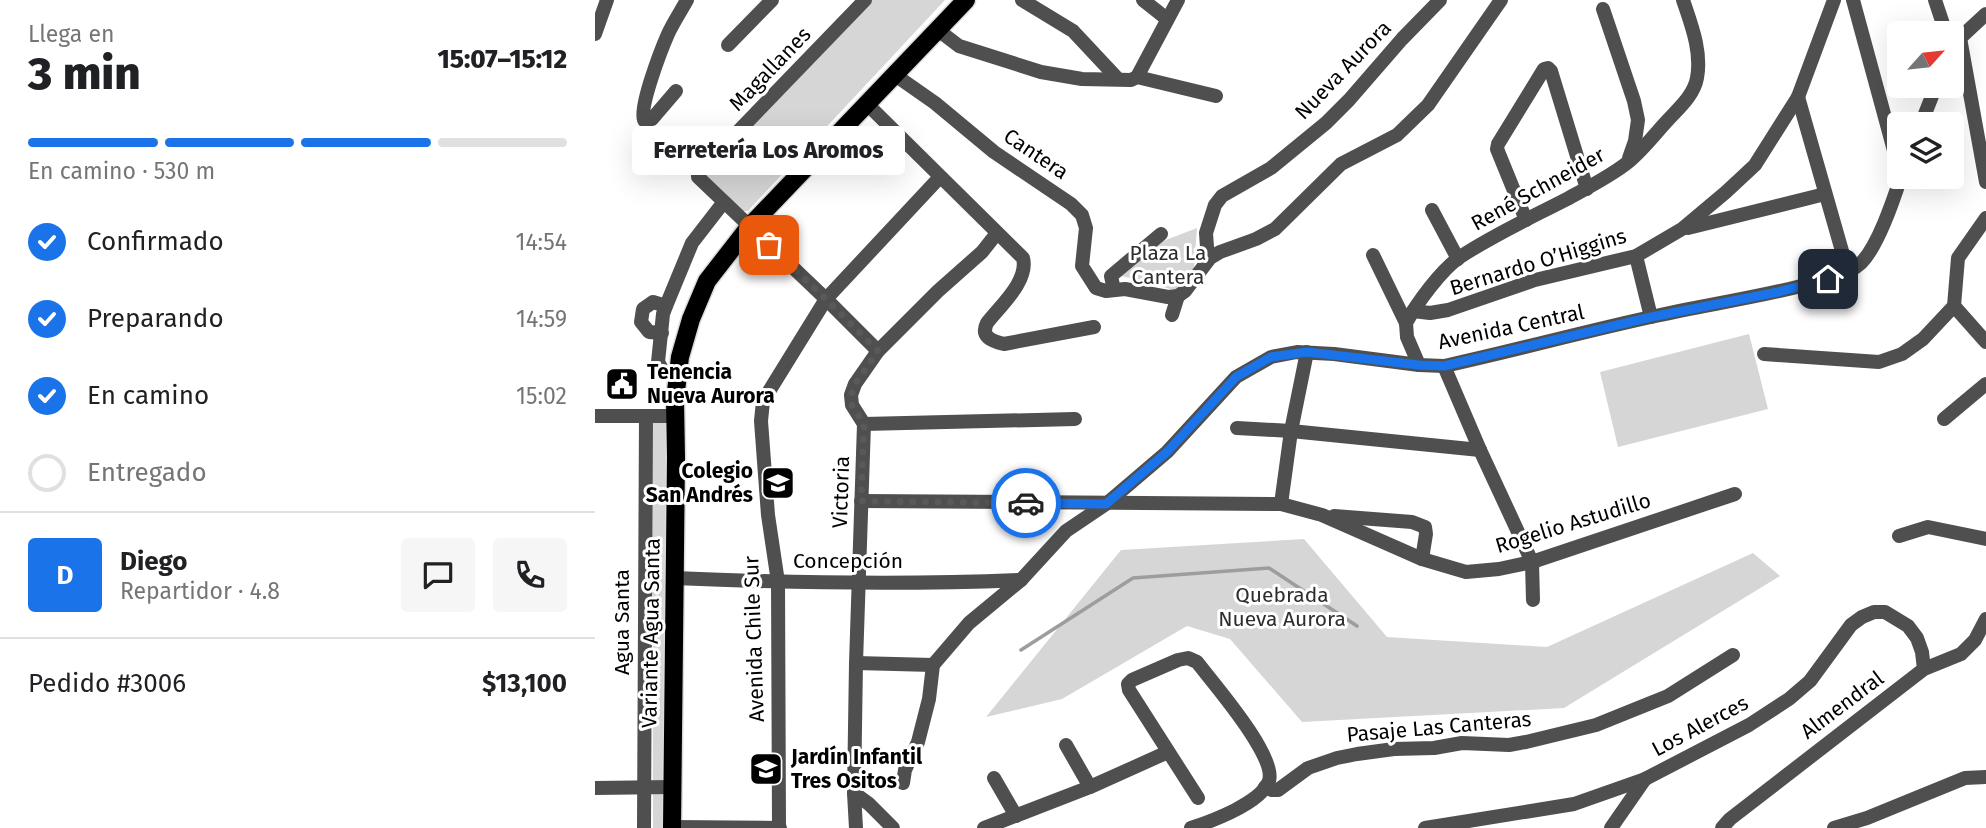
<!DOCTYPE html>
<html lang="es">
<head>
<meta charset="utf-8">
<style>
	body { margin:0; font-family:"Fira Sans",sans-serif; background:#f6f6f6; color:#202124; height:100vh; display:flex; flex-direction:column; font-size:26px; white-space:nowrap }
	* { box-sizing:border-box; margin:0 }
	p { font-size:23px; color:#757577 }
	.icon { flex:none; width:38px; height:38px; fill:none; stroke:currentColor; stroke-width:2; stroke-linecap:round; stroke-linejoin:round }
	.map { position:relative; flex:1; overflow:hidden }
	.drawer { display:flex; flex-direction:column; background:#fff; width:595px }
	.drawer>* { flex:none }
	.needle { width:46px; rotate:63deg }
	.buttons { position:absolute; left:1292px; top:21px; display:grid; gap:14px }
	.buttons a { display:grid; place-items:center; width:77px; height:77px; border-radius:7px; background:#fff; box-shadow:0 7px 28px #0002; font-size:35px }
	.pin { position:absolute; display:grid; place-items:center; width:60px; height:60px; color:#fff; margin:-30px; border-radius:14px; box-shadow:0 4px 10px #0006 }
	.courier { position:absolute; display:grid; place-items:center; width:70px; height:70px; margin:-35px; border:5px solid #1a73e8; border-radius:50%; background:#fff; color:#222; box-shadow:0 2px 9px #0007 }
	.bubble { position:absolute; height:49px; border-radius:7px; background:#fff; box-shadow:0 7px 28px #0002; font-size:23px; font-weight:800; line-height:49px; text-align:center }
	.overview em { font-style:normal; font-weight:800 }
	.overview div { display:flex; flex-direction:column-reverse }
	.overview { display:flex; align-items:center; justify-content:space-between; height:119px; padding:0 28px }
	h1 { font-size:46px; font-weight:800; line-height:52px }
	.bar { display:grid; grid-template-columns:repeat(4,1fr); gap:10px 7px; align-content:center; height:84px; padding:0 28px }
	.bar i { height:9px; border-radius:5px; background:#e0e0e0 }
	.bar .active { background:#1a73e8 }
	.bar p { grid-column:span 4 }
	.line { display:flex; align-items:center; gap:18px; padding:0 28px; border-top:2px solid #e0e0e0 }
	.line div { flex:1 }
	.round { display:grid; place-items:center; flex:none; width:74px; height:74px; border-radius:7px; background:#f6f6f6 }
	ol { padding:0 28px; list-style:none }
	li { display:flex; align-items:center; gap:21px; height:77px }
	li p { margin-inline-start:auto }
	li .icon { padding:7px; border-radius:50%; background:#1a73e8; color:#fff; stroke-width:4 }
	li:last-child { color:#757577 }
	li i { width:38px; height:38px; border:4px solid #e0e0e0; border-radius:50% }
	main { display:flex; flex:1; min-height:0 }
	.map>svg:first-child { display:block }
	.green { fill:#d6d6d6 }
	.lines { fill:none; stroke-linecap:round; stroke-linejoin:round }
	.stream { stroke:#9d9d9d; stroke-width:3.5 }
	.major-casing { stroke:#dbdbdb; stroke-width:21 }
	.minor { stroke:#4f4f4f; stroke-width:14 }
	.major { stroke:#000; stroke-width:18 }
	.done { stroke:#595959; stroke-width:7; stroke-dasharray:0 12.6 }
	.route { stroke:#1a73e8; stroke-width:9 }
	.labels { text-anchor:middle; stroke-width:6; stroke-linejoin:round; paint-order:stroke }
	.street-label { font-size:21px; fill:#000; stroke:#fff }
	.park-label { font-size:21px; fill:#2d2d2d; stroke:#fff }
	.poi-label { font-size:21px; font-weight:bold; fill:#000; stroke:#fff; text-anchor:start }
</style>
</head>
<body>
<main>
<section class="drawer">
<div class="overview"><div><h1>3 min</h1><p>Llega en</p></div><em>15:07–15:12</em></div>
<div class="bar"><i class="active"></i><i class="active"></i><i class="active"></i><i></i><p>En camino · 530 m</p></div>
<ol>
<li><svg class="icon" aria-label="check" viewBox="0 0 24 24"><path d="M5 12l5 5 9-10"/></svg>Confirmado<p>14:54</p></li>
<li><svg class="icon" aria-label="check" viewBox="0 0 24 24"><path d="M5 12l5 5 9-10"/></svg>Preparando<p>14:59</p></li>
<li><svg class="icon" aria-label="check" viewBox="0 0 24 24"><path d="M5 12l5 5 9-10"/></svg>En camino<p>15:02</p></li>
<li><i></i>Entregado</li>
</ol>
<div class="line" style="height:126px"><b class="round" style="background:#1a73e8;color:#fff">D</b><div><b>Diego</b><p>Repartidor · 4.8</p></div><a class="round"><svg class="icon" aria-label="chat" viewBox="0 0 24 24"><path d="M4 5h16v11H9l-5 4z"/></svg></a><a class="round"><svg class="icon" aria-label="phone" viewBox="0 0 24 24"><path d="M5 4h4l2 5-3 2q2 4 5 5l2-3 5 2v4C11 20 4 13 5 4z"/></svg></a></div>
<div class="line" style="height:91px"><div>Pedido #3006</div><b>$13,100</b></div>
</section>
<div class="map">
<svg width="1391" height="828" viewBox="0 0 1391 828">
	<rect width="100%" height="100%" fill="#fff"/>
	<g class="green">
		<path d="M275 0H350L153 211H144L111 180 110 172Z"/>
		<path d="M602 228 599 268 583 291 523 275 563 243Z"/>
		<path d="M1154 334 1173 409 1023 447 1005 372Z"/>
		<path d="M57 420H77L76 828H58Z"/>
		<path d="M709 539 792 637 952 647 1158 553 1185 576 969 708 707 722 635 639 592 626 467 699 391 717 526 550Z"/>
	</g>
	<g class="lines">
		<path class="stream" d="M426 650 538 578 674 568 762 626"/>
		<defs>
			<path id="major" d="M77 828 81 457 80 400 85 357 96 319 112 281 154 227 371 0"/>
		</defs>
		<use href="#major" class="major-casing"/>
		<g class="minor">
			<path d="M270 0 103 173V177L231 299 283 351"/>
			<path d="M427 0 478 31 522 78"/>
			<path d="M548 0 572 19"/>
			<path d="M1258 0 1304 169"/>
			<path d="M1340 0 1351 33"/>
			<path d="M1008 9 1039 101 1043 120 1040 141 1034 158"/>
			<path d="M343 30 364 46 446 72 487 79 536 80 542 77 583 0"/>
			<path d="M0 34 12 0"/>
			<path d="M1365 38 1391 182"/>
			<path d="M133 45 177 0"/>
			<path d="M1356 53 1365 38 1391 14"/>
			<path d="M300 75 340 103 399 152 476 204 487 215 491 228 487 266 501 288 511 291 530 289 573 297 583 296 590 291 615 258 625 252 661 239 680 229 746 164 802 135 833 105 906 0"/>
			<path d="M542 77 621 96"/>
			<path d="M81 91 57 119 49 120C44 107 66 50 73 34 78 23 86 11 92 0"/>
			<path d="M1203 97 1253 272"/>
			<path d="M272 104 428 258C434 281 405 306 392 323 385 337 397 341 409 344L499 327"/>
			<path d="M1326 124 1341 86"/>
			<path d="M837 210 863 259"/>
			<path d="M931 220 902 149 903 144 949 69 953 68 956 71 992 189"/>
			<path d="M1093 228 1230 194"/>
			<path d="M778 255 811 323 812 337 824 365"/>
			<path d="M1041 256 1056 317"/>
			<path d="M615 258 612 247 611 233 620 205 627 196 676 168 731 123 754 100 807 39 845 0"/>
			<path d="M519 290 516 276 566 234"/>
			<path d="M1359 306 1391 342"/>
			<path d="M818 311 835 313 853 310 940 280 1041 256 1087 229 1131 192 1160 165 1203 97 1239 0"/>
			<path d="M577 315 583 296"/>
			<path d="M811 323C822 303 846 270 865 257 898 235 937 217 972 199 992 188 1014 177 1032 163 1047 151 1059 135 1072 121 1084 108 1099 95 1102 78 1107 51 1096 24 1088 0"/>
			<path d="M67 333 54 332 46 322 48 309 58 302 71 306"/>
			<path d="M1169 354 1284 362 1307 354 1328 339 1359 306 1363 258 1391 218"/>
			<path d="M849 366 885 450 937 562 938 600"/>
			<path d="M83 376 68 371 63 362 68 314 71 306 97 243 128 203"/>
			<path d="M0 416H81"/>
			<path d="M1349 419 1391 384"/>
			<path d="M269 424 480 419"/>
			<path d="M642 428 696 431 885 450"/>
			<path d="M266 501 686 504 727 515 827 559 871 572 904 569 937 562 1140 494"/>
			<path d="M686 504 696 431 712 352"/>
			<path d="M739 516 817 522 830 527 831 534 827 559"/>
			<path d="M1304 536 1333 527 1391 539"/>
			<path d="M79 578C195 583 310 585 426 580"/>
			<path d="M261 663 338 665"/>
			<path d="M471 745 495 787"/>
			<path d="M399 778 421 816"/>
			<path d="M308 783 310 770 323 742 334 699 338 665 374 623 426 580 471 531 511 504 572 452 641 377 676 357 702 352 739 354 824 365 849 366C918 351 987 332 1056 317 1104 306 1153 299 1202 287 1223 282 1249 278 1266 263 1283 246 1298 201 1306 177"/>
			<path d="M670 787 677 790H683L713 768 742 758 762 754 799 749 839 748 867 743 914 745 931 742 1001 725 1073 696 1138 655"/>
			<path d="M0 788 77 787"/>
			<path d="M259 793 274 804 298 828"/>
			<path d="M77 827 185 828"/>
			<path d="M49 828 51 416"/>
			<path d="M184 828 183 582 173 515 166 421 168 401 231 299 345 177"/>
			<path d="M261 828 259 793 261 663 269 424 257 405 256 395 260 384 283 351 343 291 387 252 402 233"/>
			<path d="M389 828 495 787 573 752"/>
			<path d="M596 828C617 821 666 803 674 781 682 756 618 683 602 662L593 658 583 660 537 680 533 684 534 690 603 798"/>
			<path d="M830 828 979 804 1050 779 1154 725 1194 699 1215 681 1256 625 1267 617 1279 612H1290L1313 626 1322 638 1327 652 1329 669"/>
			<path d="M1016 828 1050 779"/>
			<path d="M1127 828 1135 819 1329 669 1366 654 1380 640 1391 619"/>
			<path d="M1239 828 1272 818 1370 778 1391 777"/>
		</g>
		<use href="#major" class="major"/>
	</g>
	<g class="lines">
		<path class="done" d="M174 245 231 299 283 351 260 384 256 395 257 405 269 424 266 501 431 503"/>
		<path class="route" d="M431 503 511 504 572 452 641 377 676 357 712 352 824 365 849 366 1056 317 1183 292 1233 279"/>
	</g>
	<defs>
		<symbol id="civic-square" viewBox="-11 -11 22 22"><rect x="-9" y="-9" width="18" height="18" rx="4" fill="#000" stroke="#fff"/><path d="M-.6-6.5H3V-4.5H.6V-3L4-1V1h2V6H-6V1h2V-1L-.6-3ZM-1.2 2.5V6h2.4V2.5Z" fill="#fff"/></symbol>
		<symbol id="school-square" viewBox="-11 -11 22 22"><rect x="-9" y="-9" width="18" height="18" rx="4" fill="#000" stroke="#fff"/><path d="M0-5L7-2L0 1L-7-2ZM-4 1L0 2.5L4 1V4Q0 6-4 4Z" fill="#fff"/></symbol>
	</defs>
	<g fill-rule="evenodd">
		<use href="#civic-square" x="8" y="365" width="38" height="38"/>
		<use href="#school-square" x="164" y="464" width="38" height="38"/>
		<use href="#school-square" x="152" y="750" width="38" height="38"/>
	</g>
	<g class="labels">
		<g class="street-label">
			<text transform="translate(175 69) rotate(-46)" y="7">Magallanes</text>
			<text transform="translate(748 70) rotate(-46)" y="7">Nueva Aurora</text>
			<text transform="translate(441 154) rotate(34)" y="7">Cantera</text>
			<text transform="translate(943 189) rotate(-29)" y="7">René Schneider</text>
			<text transform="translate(943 262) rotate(-17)" y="7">Bernardo O’Higgins</text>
			<text transform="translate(916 327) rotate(-12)" y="7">Avenida Central</text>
			<text transform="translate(246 492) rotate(-88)" y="7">Victoria</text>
			<text transform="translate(978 523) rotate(-17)" y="7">Rogelio Astudillo</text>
			<text x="253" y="568">Concepción</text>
			<text transform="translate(27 622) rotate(-90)" y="7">Agua Santa</text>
			<text transform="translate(56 633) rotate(-89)" y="7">Variante Agua Santa</text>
			<text transform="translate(159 639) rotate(-92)" y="7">Avenida Chile Sur</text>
			<text transform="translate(1247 705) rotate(-37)" y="7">Almendral</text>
			<text transform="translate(1105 726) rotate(-28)" y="7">Los Alerces</text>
			<text transform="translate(844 727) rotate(-5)" y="7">Pasaje Las Canteras</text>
		</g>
		<g class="park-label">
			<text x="573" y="260">Plaza La<tspan x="573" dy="24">Cantera</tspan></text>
			<text x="687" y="602">Quebrada<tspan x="687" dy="24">Nueva Aurora</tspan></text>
		</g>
		<g class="poi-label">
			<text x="52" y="379">Tenencia<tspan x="52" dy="24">Nueva Aurora</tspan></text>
			<text x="158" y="478" text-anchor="end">Colegio<tspan x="158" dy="24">San Andrés</tspan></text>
			<text x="196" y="764">Jardín Infantil<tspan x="196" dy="24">Tres Ositos</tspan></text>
		</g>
	</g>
</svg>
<div class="buttons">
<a><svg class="needle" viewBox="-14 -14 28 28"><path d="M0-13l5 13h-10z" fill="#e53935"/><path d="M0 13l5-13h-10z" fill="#757577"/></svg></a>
<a><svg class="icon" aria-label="layers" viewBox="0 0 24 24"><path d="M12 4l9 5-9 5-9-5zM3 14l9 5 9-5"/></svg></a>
</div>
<div class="pin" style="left:174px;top:245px;background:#ea580c"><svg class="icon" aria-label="bag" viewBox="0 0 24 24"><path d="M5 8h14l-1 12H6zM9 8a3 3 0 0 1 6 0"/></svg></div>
<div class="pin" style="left:1233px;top:279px;background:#1f2937"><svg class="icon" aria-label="home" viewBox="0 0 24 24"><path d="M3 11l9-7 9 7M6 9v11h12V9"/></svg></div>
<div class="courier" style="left:431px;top:503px"><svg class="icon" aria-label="car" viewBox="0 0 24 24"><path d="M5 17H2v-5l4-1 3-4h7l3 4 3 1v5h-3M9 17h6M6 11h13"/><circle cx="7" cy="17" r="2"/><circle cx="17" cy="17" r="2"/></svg></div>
<div class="bubble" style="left:37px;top:126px;width:273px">Ferretería Los Aromos</div>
</div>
</main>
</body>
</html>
